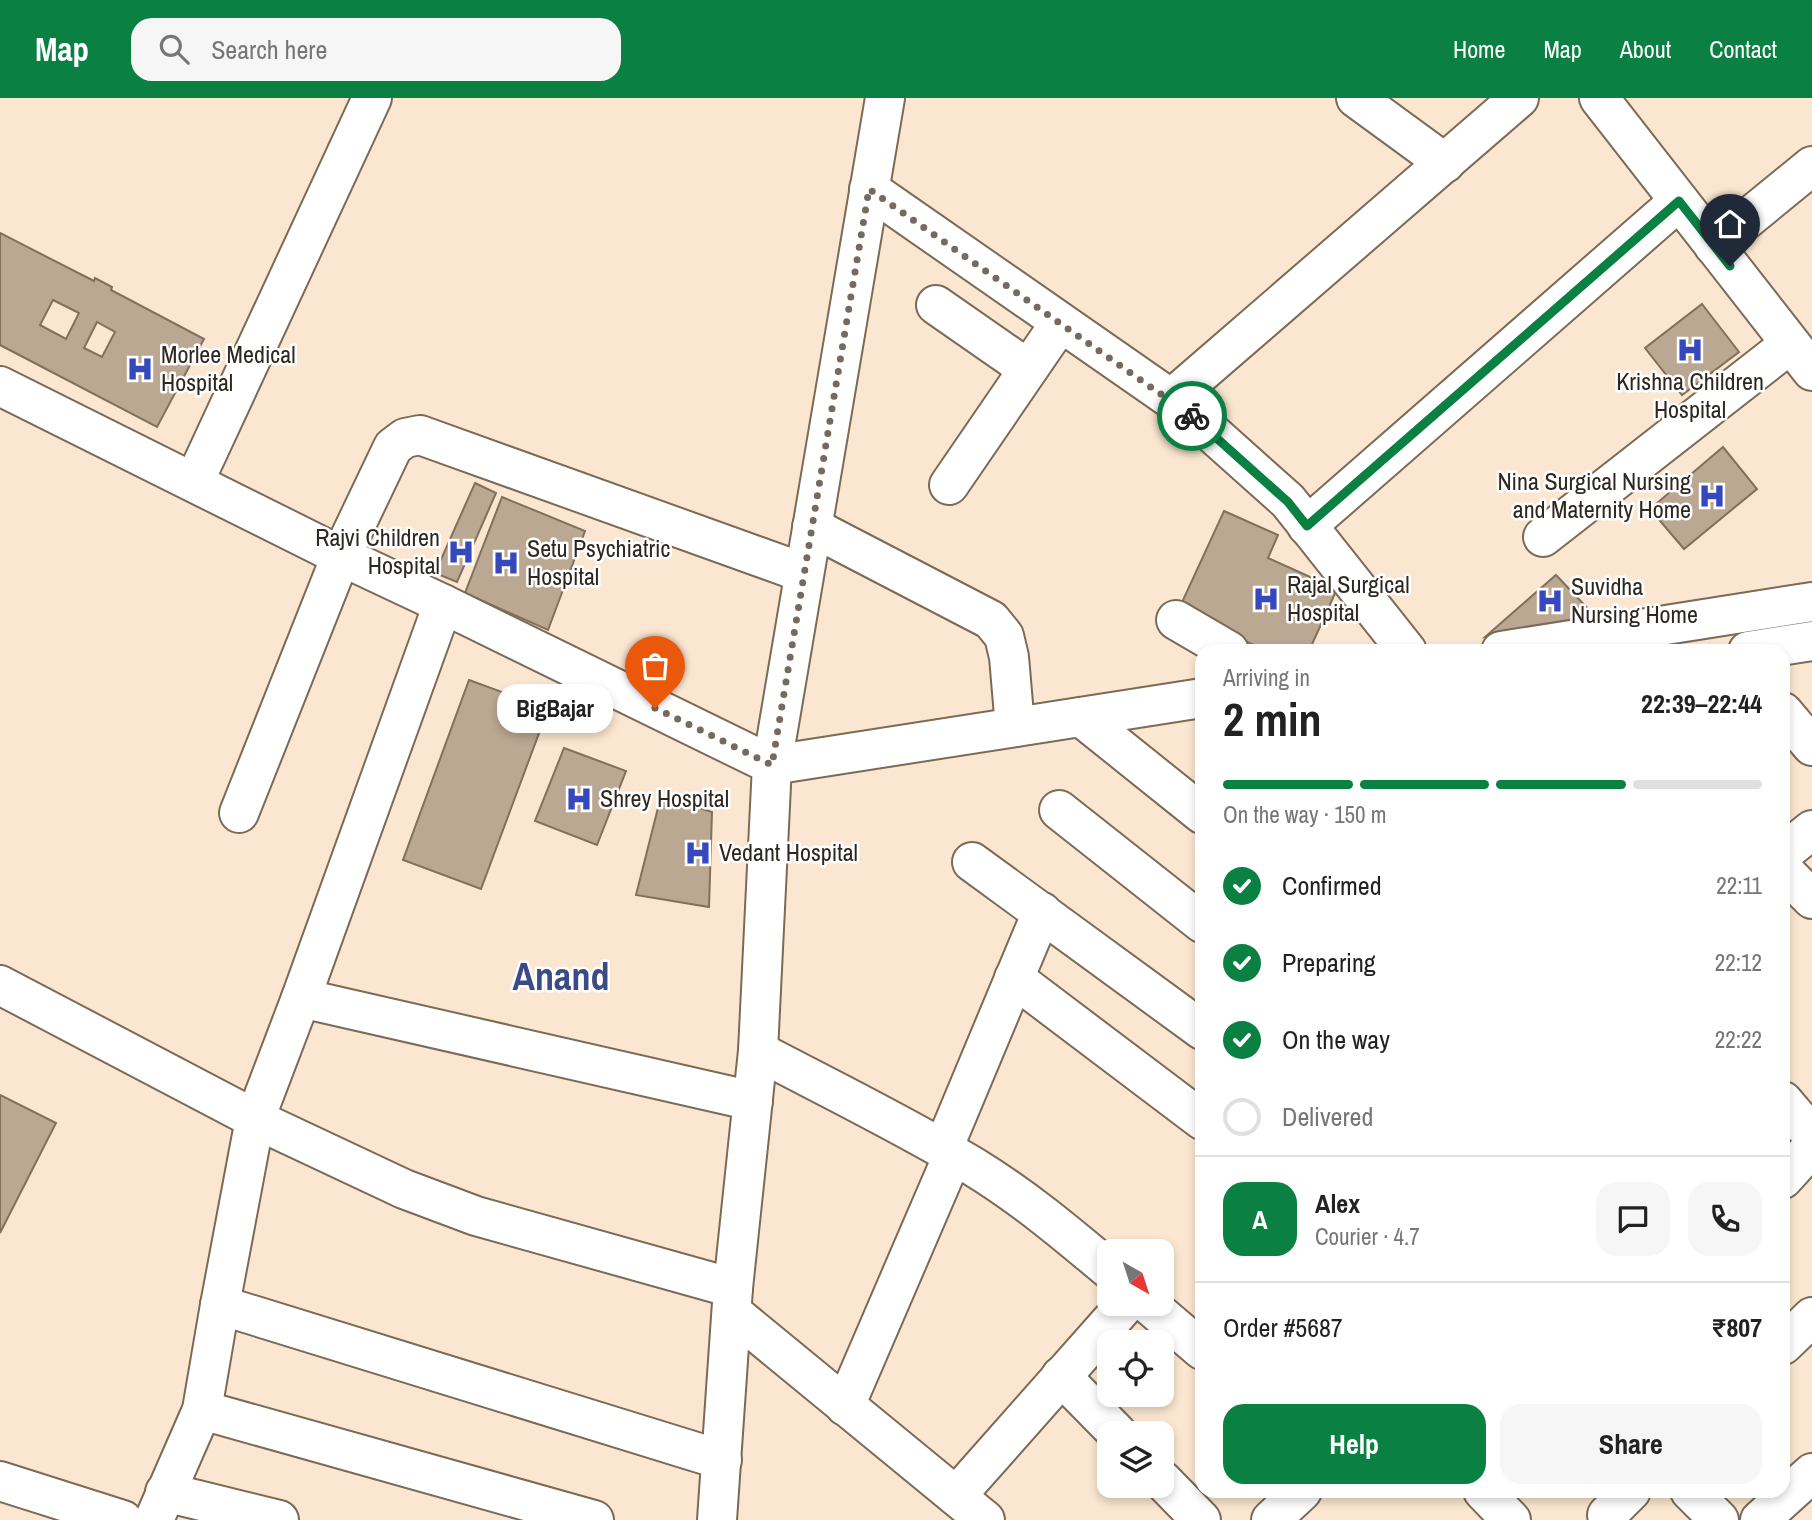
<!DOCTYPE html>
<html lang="en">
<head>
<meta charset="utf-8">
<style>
	body { margin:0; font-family:"Archivo Narrow",sans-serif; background:#f6f6f6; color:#222; height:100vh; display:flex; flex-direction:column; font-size:26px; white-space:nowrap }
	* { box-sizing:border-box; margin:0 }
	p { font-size:23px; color:#767676 }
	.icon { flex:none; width:38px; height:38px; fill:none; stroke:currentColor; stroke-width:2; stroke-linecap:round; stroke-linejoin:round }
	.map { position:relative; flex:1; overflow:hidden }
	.sheet { position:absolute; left:1195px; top:546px; width:595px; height:854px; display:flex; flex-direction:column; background:#fff; border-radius:21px; box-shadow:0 4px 10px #0003 }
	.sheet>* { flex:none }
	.needle { width:46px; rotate:141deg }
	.controls { position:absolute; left:1097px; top:1141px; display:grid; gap:14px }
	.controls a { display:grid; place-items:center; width:77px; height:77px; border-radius:14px; background:#fff; box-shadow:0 4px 10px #0003; font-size:35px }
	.pin { position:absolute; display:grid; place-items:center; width:60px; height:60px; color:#fff; margin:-72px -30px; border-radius:50% 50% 50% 0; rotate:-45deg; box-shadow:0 0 7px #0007 }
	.pin .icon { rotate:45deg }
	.courier { position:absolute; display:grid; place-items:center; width:70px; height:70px; margin:-35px; border:5px solid #0b8043; border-radius:50%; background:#fff; color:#222; box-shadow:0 2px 9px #0007 }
	.bubble { position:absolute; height:49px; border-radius:21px; background:#fff; box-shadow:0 4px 10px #0003; font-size:23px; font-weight:800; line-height:49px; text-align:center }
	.summary em { font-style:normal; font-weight:800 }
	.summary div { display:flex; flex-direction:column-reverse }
	.summary { display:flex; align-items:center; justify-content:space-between; height:119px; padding:0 28px }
	h1 { font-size:46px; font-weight:800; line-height:52px }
	.bar { display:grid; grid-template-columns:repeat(4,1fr); gap:10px 7px; align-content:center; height:84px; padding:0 28px }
	.bar i { height:9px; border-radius:5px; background:#e0e0e0 }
	.bar .selected { background:#0b8043 }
	.bar p { grid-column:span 4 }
	.line { display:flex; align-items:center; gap:18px; padding:0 28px; border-top:2px solid #e0e0e0 }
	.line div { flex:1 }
	.round { display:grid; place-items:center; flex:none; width:74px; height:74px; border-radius:21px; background:#f6f6f6 }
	ol { padding:0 28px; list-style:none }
	li { display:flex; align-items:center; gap:21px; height:77px }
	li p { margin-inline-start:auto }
	li .icon { padding:7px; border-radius:50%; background:#0b8043; color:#fff; stroke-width:4 }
	li:last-child { color:#767676 }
	li i { width:38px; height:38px; border:4px solid #e0e0e0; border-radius:50% }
	.action { display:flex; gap:14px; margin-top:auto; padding:14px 28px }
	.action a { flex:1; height:80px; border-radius:21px; background:#0b8043; color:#fff; font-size:28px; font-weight:800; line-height:80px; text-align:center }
	.action a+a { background:#f6f6f6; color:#222 }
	header { display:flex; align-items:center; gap:42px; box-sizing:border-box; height:98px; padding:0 35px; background:#0b8043; color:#fff }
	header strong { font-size:33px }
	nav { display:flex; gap:38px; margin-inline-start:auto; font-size:24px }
	.search { width:490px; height:63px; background:#f6f6f6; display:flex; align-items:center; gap:18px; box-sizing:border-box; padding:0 24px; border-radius:21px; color:#767676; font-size:26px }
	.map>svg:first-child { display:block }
	.building { fill:#bba893; stroke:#81705d; stroke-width:2; fill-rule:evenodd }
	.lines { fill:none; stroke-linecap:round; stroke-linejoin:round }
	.minor-casing { stroke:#7b6a56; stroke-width:42 }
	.minor { stroke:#fff; stroke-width:38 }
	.done { stroke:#766a5d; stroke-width:7; stroke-dasharray:0 12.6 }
	.route { stroke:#0b8043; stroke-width:9 }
	.labels { text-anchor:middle; stroke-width:5; stroke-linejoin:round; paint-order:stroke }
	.poi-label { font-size:24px; fill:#2e271f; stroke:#fff; text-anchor:start }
	.town-label { font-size:38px; font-weight:bold; fill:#3b4b86; stroke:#fff }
</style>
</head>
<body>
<header>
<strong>Map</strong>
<div class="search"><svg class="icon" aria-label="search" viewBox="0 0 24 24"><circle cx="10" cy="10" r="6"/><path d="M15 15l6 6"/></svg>Search here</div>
<nav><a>Home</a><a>Map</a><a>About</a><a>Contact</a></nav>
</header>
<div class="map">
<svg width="1812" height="1422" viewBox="0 0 1812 1422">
	<rect width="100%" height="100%" fill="#fbe7d1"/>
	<g class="building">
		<path d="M0 135 94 183 95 180 112 189 111 192 204 241 157 329 0 247ZM53 202 79 215 66 241 40 227ZM97 224 115 234 102 259 84 250Z"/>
		<path d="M1702 206 1739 254 1682 297 1645 250Z"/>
		<path d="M1723 349 1757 391 1684 451 1650 411Z"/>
		<path d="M475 385 496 395 457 484 435 475Z"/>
		<path d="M502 399 585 433 548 532 465 495Z"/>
		<path d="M1224 413 1278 437 1268 460 1337 491 1309 553H1267L1178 513Z"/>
		<path d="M1556 477 1591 514 1577 527 1485 539Z"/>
		<path d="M469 582 548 611 481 791 403 762Z"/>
		<path d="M564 650 626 673 597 747 535 723Z"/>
		<path d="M661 698 712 714 709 809 636 797Z"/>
		<path d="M0 997 56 1025 0 1135Z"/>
	</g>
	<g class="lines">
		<defs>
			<g id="minor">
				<path d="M1356 0 1445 65"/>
				<path d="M1599 0 1812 273"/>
				<path d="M869 91 1184 310 1288 403 1407 553"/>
				<path d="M1714 148 1812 68"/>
				<path d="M936 207 1028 271"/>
				<path d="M0 288 341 458 443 506 772 667 1202 600"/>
				<path d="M1171 301 1519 0"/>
				<path d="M194 384 372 0"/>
				<path d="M949 387 1060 225"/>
				<path d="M1307 428 1679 103"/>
				<path d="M812 429 991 522 1004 538 1009 559 1015 629"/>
				<path d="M1543 439 1790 246"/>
				<path d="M1176 522 1229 553"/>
				<path d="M1501 553 1812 504"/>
				<path d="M1748 553 1812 543"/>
				<path d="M1783 614 1812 648"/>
				<path d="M1081 619 1202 716"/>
				<path d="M1059 712 1202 825"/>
				<path d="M239 715 341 458 393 349 405 340 420 337 804 475"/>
				<path d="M1783 755 1812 732"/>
				<path d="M972 764 1202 932"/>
				<path d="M1783 772 1812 801"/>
				<path d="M1014 880 1202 1022"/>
				<path d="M0 887 255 1021 404 1091 476 1118 733 1190"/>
				<path d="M301 900 753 1003"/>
				<path d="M758 953C830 991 904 1027 974 1069 1023 1099 1066 1135 1110 1172"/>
				<path d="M1783 1003 1812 1037"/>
				<path d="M943 1051 1042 814"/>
				<path d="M1783 1081 1812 1049"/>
				<path d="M1148 1206 1202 1252"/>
				<path d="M220 1207 722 1362"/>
				<path d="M733 1215 985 1422"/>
				<path d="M1783 1247 1812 1219"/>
				<path d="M1061 1278 1117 1335"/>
				<path d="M845 1308 953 1057"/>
				<path d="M202 1312 594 1422"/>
				<path d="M1162 1382 1201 1422"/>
				<path d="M0 1383 123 1422"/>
				<path d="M1483 1393 1511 1422"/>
				<path d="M1690 1393 1719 1422"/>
				<path d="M165 1394 279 1422"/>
				<path d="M956 1398 1126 1206"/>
				<path d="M1607 1417 1631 1393"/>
				<path d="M154 1422 202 1312 220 1207 255 1021 301 900 443 506"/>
				<path d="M717 1422 733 1190 758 953 772 667 885 0"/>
				<path d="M1271 1422 1302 1393"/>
				<path d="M1760 1422 1812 1375"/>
			</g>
		</defs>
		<use href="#minor" class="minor-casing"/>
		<use href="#minor" class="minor"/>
	</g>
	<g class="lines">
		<path class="done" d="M655 610 772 667 869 91 1192 318"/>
		<path class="route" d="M1192 318 1288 404 1307 428 1679 103 1730 168"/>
	</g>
	<defs>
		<symbol id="hospital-bare" viewBox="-9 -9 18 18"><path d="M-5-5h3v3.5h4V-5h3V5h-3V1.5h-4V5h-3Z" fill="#3649bc" stroke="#fff" stroke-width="2.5" paint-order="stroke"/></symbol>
	</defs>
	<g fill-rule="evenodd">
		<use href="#hospital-bare" x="1671" y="233" width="38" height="38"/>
		<use href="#hospital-bare" x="121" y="252" width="38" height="38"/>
		<use href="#hospital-bare" x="1693" y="379" width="38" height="38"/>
		<use href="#hospital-bare" x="442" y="435" width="38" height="38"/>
		<use href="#hospital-bare" x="487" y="446" width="38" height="38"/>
		<use href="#hospital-bare" x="1247" y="482" width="38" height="38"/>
		<use href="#hospital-bare" x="1531" y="484" width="38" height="38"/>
		<use href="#hospital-bare" x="560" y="682" width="38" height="38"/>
		<use href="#hospital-bare" x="679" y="736" width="38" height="38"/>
	</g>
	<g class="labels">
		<g class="poi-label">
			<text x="161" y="265">Morlee Medical<tspan x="161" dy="28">Hospital</tspan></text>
			<text x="1690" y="292" text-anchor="middle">Krishna Children<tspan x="1690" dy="28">Hospital</tspan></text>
			<text x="1691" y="392" text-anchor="end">Nina Surgical Nursing<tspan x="1691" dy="28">and Maternity Home</tspan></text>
			<text x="440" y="448" text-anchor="end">Rajvi Children<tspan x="440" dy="28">Hospital</tspan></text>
			<text x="527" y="459">Setu Psychiatric<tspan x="527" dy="28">Hospital</tspan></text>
			<text x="1287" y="495">Rajal Surgical<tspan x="1287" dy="28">Hospital</tspan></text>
			<text x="1571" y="497">Suvidha<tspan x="1571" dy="28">Nursing Home</tspan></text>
			<text x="600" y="709">Shrey Hospital</text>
			<text x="719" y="763">Vedant Hospital</text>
		</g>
		<g class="town-label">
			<text x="561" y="892">Anand</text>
		</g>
	</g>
</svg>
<div class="controls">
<a><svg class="needle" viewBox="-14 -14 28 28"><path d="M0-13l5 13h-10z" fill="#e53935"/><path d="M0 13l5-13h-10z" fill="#767676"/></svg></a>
<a><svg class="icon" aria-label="locate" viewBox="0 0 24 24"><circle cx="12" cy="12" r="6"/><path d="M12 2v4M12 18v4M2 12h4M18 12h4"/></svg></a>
<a><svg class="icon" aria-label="layers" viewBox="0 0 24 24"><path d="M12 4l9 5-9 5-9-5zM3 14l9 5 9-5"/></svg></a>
</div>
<div class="pin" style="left:655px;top:610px;background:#ea580c"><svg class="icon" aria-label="bag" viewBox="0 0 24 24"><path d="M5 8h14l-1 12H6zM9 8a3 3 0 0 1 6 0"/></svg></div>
<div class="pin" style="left:1730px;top:168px;background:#1f2937"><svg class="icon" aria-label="home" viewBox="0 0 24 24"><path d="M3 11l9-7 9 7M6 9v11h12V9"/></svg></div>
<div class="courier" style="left:1192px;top:318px"><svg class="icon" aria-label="bike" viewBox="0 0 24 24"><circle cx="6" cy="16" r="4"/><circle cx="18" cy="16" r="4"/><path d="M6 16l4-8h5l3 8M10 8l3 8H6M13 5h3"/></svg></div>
<div class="bubble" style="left:497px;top:586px;width:116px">BigBajar</div>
<section class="sheet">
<div class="summary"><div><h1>2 min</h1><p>Arriving in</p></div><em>22:39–22:44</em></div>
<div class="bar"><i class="selected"></i><i class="selected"></i><i class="selected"></i><i></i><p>On the way · 150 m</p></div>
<ol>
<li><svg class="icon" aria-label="check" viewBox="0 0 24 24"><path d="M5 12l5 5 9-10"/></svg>Confirmed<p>22:11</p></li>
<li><svg class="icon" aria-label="check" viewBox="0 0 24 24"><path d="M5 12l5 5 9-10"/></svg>Preparing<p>22:12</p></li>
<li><svg class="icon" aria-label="check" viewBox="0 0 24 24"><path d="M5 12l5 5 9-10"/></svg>On the way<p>22:22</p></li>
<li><i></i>Delivered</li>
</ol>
<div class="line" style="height:126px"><b class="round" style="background:#0b8043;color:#fff">A</b><div><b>Alex</b><p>Courier · 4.7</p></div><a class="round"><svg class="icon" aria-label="chat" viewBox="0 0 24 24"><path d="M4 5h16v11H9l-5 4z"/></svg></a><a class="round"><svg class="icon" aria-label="phone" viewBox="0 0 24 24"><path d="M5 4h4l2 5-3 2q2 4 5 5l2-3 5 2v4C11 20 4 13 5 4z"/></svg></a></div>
<div class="line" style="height:91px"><div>Order #5687</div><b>₹807</b></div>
<div class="action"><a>Help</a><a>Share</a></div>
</section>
</div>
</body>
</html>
